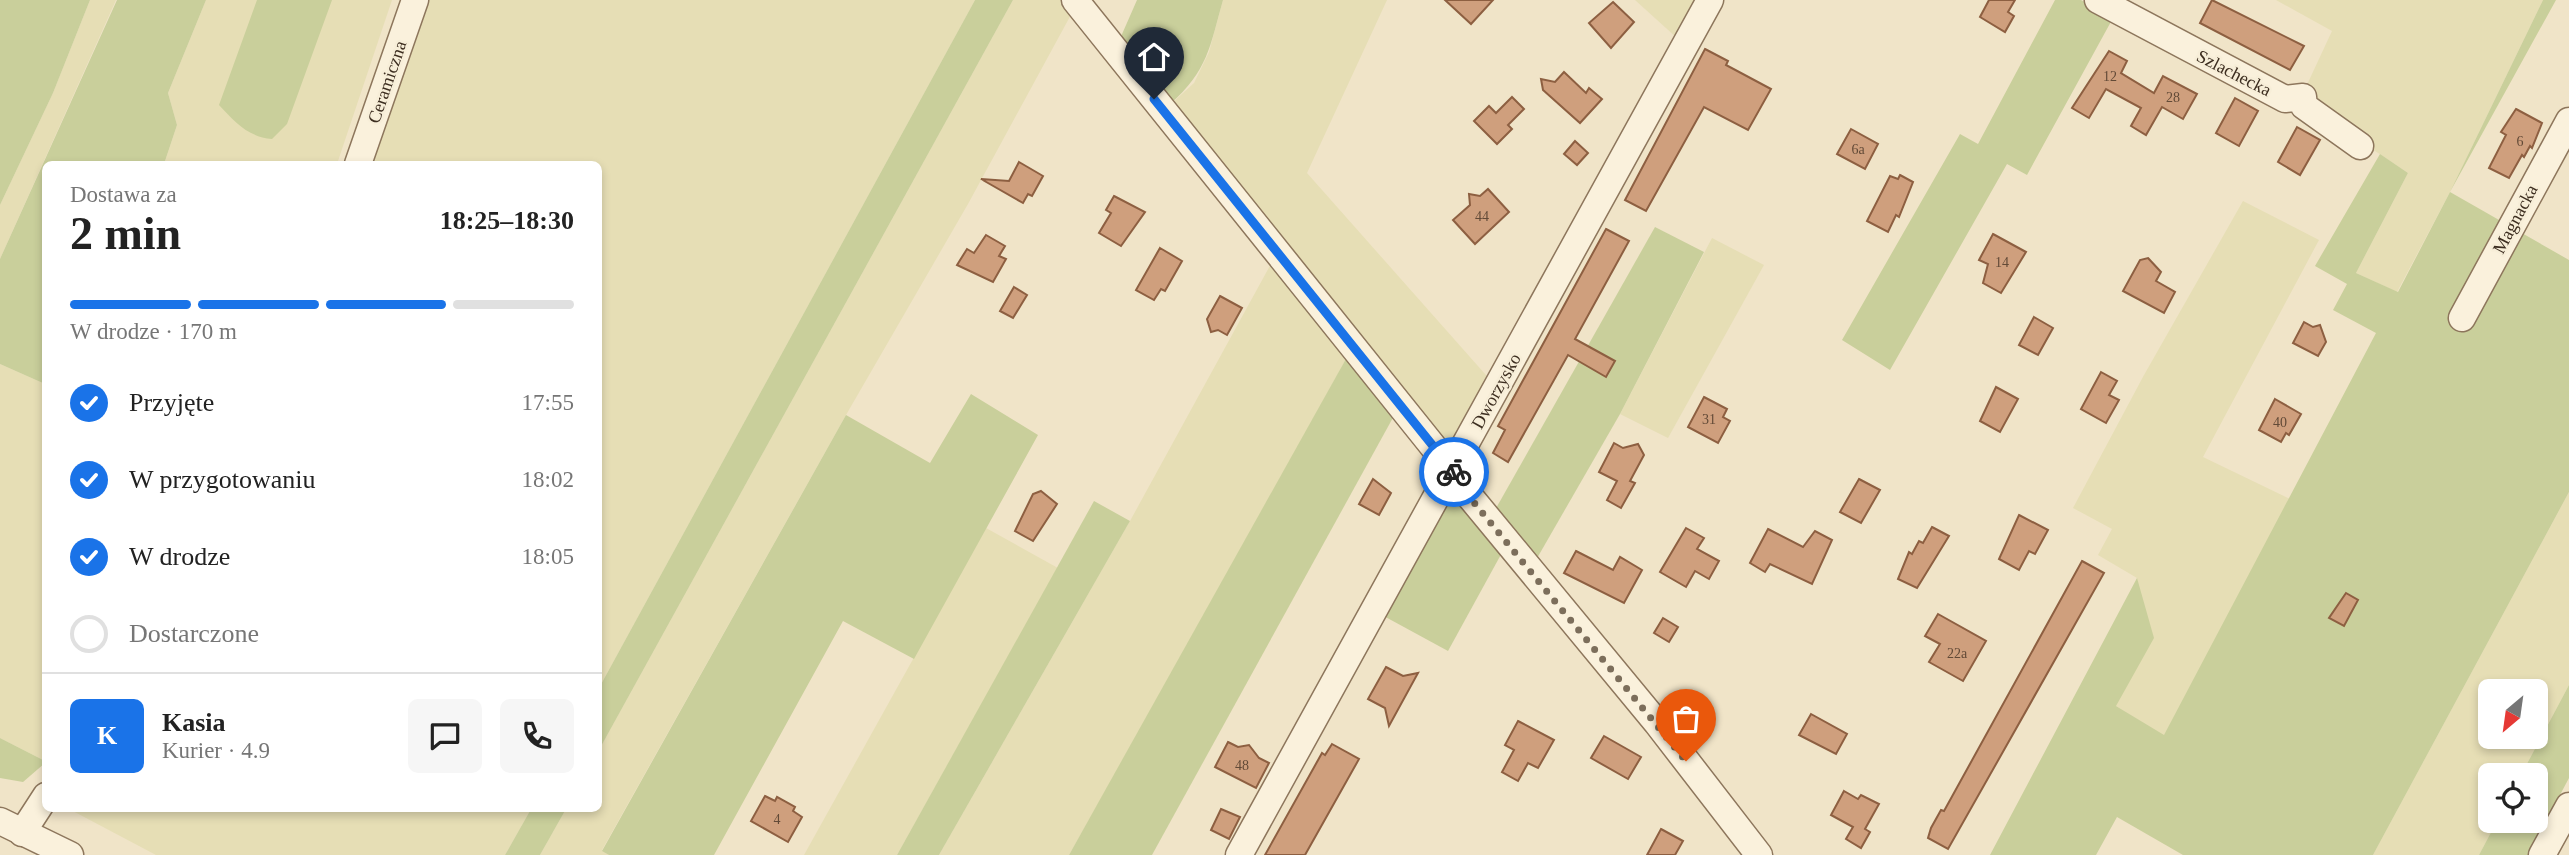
<!DOCTYPE html>
<html lang="pl">
<head>
<meta charset="utf-8">
<style>
	body { margin:0; font-family:Georgia,serif; background:#f6f6f6; color:#222; height:100vh; display:flex; flex-direction:column; font-size:26px; white-space:nowrap }
	* { box-sizing:border-box; margin:0 }
	p { font-size:23px; color:#767676 }
	.icon { flex:none; width:38px; height:38px; fill:none; stroke:currentColor; stroke-width:2; stroke-linecap:round; stroke-linejoin:round }
	.map { position:relative; flex:1; overflow:hidden }
	.sheet { position:absolute; left:42px; top:161px; width:560px; height:651px; display:flex; flex-direction:column; background:#fff; border-radius:10px; box-shadow:0 4px 10px #0003 }
	.sheet>* { flex:none }
	.needle { width:46px; rotate:209deg }
	.tools { position:absolute; left:2478px; top:679px; display:grid; gap:14px }
	.tools a { display:grid; place-items:center; width:70px; height:70px; border-radius:10px; background:#fff; box-shadow:0 4px 10px #0003; font-size:35px }
	.pin { position:absolute; display:grid; place-items:center; width:60px; height:60px; color:#fff; margin:-72px -30px; border-radius:50% 50% 50% 0; rotate:-45deg; box-shadow:0 0 7px #0007 }
	.pin .icon { rotate:45deg }
	.courier { position:absolute; display:grid; place-items:center; width:70px; height:70px; margin:-35px; border:5px solid #1a73e8; border-radius:50%; background:#fff; color:#222; box-shadow:0 2px 9px #0007 }
	.summary em { font-style:normal; font-weight:700 }
	.summary div { display:flex; flex-direction:column-reverse }
	.summary { display:flex; align-items:center; justify-content:space-between; height:119px; padding:0 28px }
	h1 { font-size:46px; font-weight:700; line-height:52px }
	.bar { display:grid; grid-template-columns:repeat(4,1fr); gap:10px 7px; align-content:center; height:84px; padding:0 28px }
	.bar i { height:9px; border-radius:5px; background:#e0e0e0 }
	.bar .on { background:#1a73e8 }
	.bar p { grid-column:span 4 }
	.line { display:flex; align-items:center; gap:18px; padding:0 28px; border-top:2px solid #e0e0e0 }
	.line div { flex:1 }
	.round { display:grid; place-items:center; flex:none; width:74px; height:74px; border-radius:10px; background:#f6f6f6 }
	ol { padding:0 28px; list-style:none }
	li { display:flex; align-items:center; gap:21px; height:77px }
	li p { margin-inline-start:auto }
	li .icon { padding:7px; border-radius:50%; background:#1a73e8; color:#fff; stroke-width:4 }
	li:last-child { color:#767676 }
	li i { width:38px; height:38px; border:4px solid #e0e0e0; border-radius:50% }
	.map>svg:first-child { display:block }
	.farmland { fill:#e6deb5; fill-rule:evenodd }
	.green { fill:#c9cf9b }
	.building { fill:#cf9f7d; stroke:#8d5f41; stroke-width:2 }
	.lines { fill:none; stroke-linecap:round; stroke-linejoin:round }
	.minor-casing { stroke:#8d765c; stroke-width:29 }
	.minor { stroke:#faf1dc; stroke-width:26 }
	.done { stroke:#7c6e5b; stroke-width:7; stroke-dasharray:0 12.6 }
	.route { stroke:#1a73e8; stroke-width:9 }
	.labels { text-anchor:middle; stroke-width:5; stroke-linejoin:round; paint-order:stroke }
	.number-label { font-size:14px; fill:#624a37 }
	.street-label { font-size:18px; fill:#3d2e20; stroke:#f7eed8 }
</style>
</head>
<body>
<div class="map">
<svg width="2569" height="855" viewBox="0 0 2569 855">
	<rect width="100%" height="100%" fill="#f0e4c8"/>
	<g class="farmland">
		<path d="M90 0H116L0 259V205L53 93Z"/>
		<path d="M206 0H392L337 164H164L177 125 168 93Z"/>
		<path d="M425 0H975L599 688 598 164H368Z"/>
		<path d="M1013 0H1062L1073 11 968 204 846 415 602 850 609 855H540L566 809 598 808 599 750Z"/>
		<path d="M1223 0H1387L1307 173 1493 383 1461 439 1447 442 1431 427 1171 104 1194 83 1209 52Z"/>
		<path d="M1635 0H1698L1677 38Z"/>
		<path d="M2276 0H2543L2450 192 2397 292 2356 273 2408 173 2372 149 2305 89 2332 31Z"/>
		<path d="M2243 201 2319 240 2203 457 2290 499 2164 736 2116 706 2137 578 2098 555 2112 529 2073 508 2144 375Z"/>
		<path d="M1712 238 1764 265 1668 438 1620 414Z"/>
		<path d="M1272 262 1347 357 1222 586 1069 855H939L1130 521Z"/>
		<path d="M0 364 45 384V761L0 738Z"/>
		<path d="M2569 492V685L2521 775H2490V821H2497L2479 855H2373ZM2490 691H2536V737H2490Z"/>
		<path d="M986 528 1058 568 897 855H804Z"/>
		<path d="M69 809H531L505 855H156Z"/>
	</g>
	<g class="green">
		<path d="M0 0H90L53 93 0 205Z"/>
		<path d="M117 0H206L168 93 177 125 164 164H46L45 384 0 364V259Z"/>
		<path d="M257 0H332L287 124 272 139C248 137 235 122 219 105Z"/>
		<path d="M975 0H1013L599 750V688Z"/>
		<path d="M1137 0H1223C1210 46 1208 71 1170 104L1119 41Z"/>
		<path d="M2055 0H2081L2113 18 2027 175 2007 164 1890 370 1842 340 1960 134 1978 144Z"/>
		<path d="M2543 0H2556L2450 192 2569 260V492L2373 855H2183L2117 817 2096 855H1990L2137 578 2154 638 2116 706 2164 735 2376 333 2333 310 2347 284 2315 266 2380 154 2408 173 2356 273 2398 292 2450 192Z"/>
		<path d="M1655 227 1704 252 1620 414 1536 560 1495 510Z"/>
		<path d="M1347 357 1395 414 1152 855H1069Z"/>
		<path d="M971 394 1038 435 914 659 843 621 714 855H609L602 851 846 415 930 463Z"/>
		<path d="M1456 494 1504 549 1448 651 1380 614 1445 498Z"/>
		<path d="M1094 501 1130 521 939 855H897Z"/>
		<path d="M2569 685V778L2528 855H2479L2497 821H2536V775H2521Z"/>
		<path d="M0 738 45 761V763L23 782 0 778Z"/>
		<path d="M531 809H566L540 855H505Z"/>
	</g>
	<g class="building">
		<path d="M1445 0H1493L1471 24Z"/>
		<path d="M1989 0H2015L2008 12 2014 16 2005 32 1980 17Z"/>
		<path d="M2212 0 2304 46 2290 70 2200 23Z"/>
		<path d="M1613 2 1634 22 1611 48 1589 23Z"/>
		<path d="M1705 49 1728 61 1726 65 1771 89 1748 130 1704 107 1646 211 1625 200Z"/>
		<path d="M2109 51 2127 61 2121 73 2154 93 2163 76 2197 94 2183 119 2162 107 2146 135 2131 126 2141 108 2106 89 2089 118 2072 108Z"/>
		<path d="M1564 72 1586 93 1589 88 1602 99 1580 123 1543 90 1541 79 1555 82Z"/>
		<path d="M1512 97 1524 109 1508 125 1512 129 1497 144 1474 121 1489 106 1496 113Z"/>
		<path d="M2235 98 2258 111 2239 146 2216 133Z"/>
		<path d="M2516 109 2542 123 2532 148 2530 146 2524 157 2522 155 2509 178 2489 168 2506 135 2501 132Z"/>
		<path d="M2297 127 2320 140 2300 175 2278 162Z"/>
		<path d="M1851 129 1878 144 1865 169 1837 154Z"/>
		<path d="M1575 141 1588 153 1577 165 1564 154Z"/>
		<path d="M1019 162 1043 176 1032 196 1028 194 1023 203 981 179 1009 181Z"/>
		<path d="M1900 175 1913 182 1899 217 1896 215 1888 232 1867 221 1890 176 1898 179Z"/>
		<path d="M1488 189 1509 212 1475 244 1453 220 1470 205 1469 194 1480 196Z"/>
		<path d="M1114 196 1145 212 1121 246 1099 233 1111 213 1106 210Z"/>
		<path d="M1606 229 1629 241 1575 339 1615 361 1606 377 1568 355 1508 462 1493 453 1505 430 1498 426Z"/>
		<path d="M1993 234 2026 252 2001 293 1983 283 1988 264 1979 260Z"/>
		<path d="M986 235 1005 246 999 256 1006 259 993 282 957 265 967 249 974 253Z"/>
		<path d="M1160 248 1182 261 1165 291 1161 289 1154 300 1136 290Z"/>
		<path d="M2148 258 2161 272 2156 281 2175 292 2164 313 2123 291 2140 260Z"/>
		<path d="M1014 287 1027 295 1013 318 1000 311Z"/>
		<path d="M1220 296 1242 308 1227 335 1218 330 1211 332 1207 319Z"/>
		<path d="M2034 317 2053 328 2038 355 2019 345Z"/>
		<path d="M2304 322 2313 327 2320 325 2326 342 2318 356 2293 343Z"/>
		<path d="M2101 372 2117 381 2109 395 2119 400 2106 423 2081 409Z"/>
		<path d="M1996 387 2018 399 2000 432 1980 421Z"/>
		<path d="M1704 397 1727 409 1723 417 1730 421 1718 443 1688 427Z"/>
		<path d="M2275 399 2301 414 2289 435 2286 433 2281 442 2259 430Z"/>
		<path d="M1614 443 1623 448 1638 444 1644 455 1630 481 1635 483 1621 508 1607 500 1617 481 1599 472Z"/>
		<path d="M1373 479 1391 493 1379 515 1359 504Z"/>
		<path d="M1859 479 1880 490 1861 523 1840 512Z"/>
		<path d="M1041 491 1057 504 1033 541 1015 531 1033 494Z"/>
		<path d="M2019 515 2048 530 2035 554 2029 551 2019 570 1999 559Z"/>
		<path d="M1932 527 1949 536 1917 588 1898 579 1909 552 1912 554 1919 541 1923 543Z"/>
		<path d="M1686 528 1704 538 1697 549 1719 561 1709 579 1695 571 1686 587 1660 572Z"/>
		<path d="M1768 529 1803 547 1815 531 1832 540 1812 584 1770 564 1765 572 1750 563Z"/>
		<path d="M1576 551 1613 570 1620 557 1642 570 1624 603 1564 573Z"/>
		<path d="M2082 561 2104 573 1948 849 1928 838 1931 828 1941 810 1944 811Z"/>
		<path d="M2346 593 2358 600 2344 626 2329 618Z"/>
		<path d="M1938 614 1986 641 1963 681 1929 662 1940 644 1925 636Z"/>
		<path d="M1663 618 1678 627 1669 642 1654 633Z"/>
		<path d="M1386 667 1403 676 1418 673 1389 726 1385 708 1368 699Z"/>
		<path d="M1811 714 1847 734 1836 754 1799 735Z"/>
		<path d="M1518 721 1554 740 1538 768 1528 763 1518 781 1502 772 1514 750 1505 745Z"/>
		<path d="M1604 736 1641 757 1628 779 1591 758Z"/>
		<path d="M1228 742 1238 747 1249 745 1259 758 1269 763 1256 788 1215 767Z"/>
		<path d="M1332 744 1359 759 1305 855H1265L1322 753 1325 755Z"/>
		<path d="M1844 791 1858 799 1861 795 1879 804 1865 829 1870 832 1861 848 1846 839 1853 827 1831 815Z"/>
		<path d="M765 796 775 801 777 797 795 807 793 811 802 817 788 842 751 821Z"/>
		<path d="M1221 809 1240 817 1229 839 1211 830Z"/>
		<path d="M1661 829 1683 841 1675 855H1647Z"/>
	</g>
	<g class="lines">
		<defs>
			<g id="minor">
				<path d="M1075 0 1452 470 1467 493 1657 723 1759 855"/>
				<path d="M2098 0 2285 99 2303 97 2304 106 2360 146"/>
				<path d="M358 164 415 0"/>
				<path d="M2462 318 2569 121"/>
				<path d="M0 821 70 855"/>
				<path d="M22 833 46 796"/>
				<path d="M1239 855 1710 0"/>
				<path d="M2542 855 2569 806"/>
			</g>
		</defs>
		<use href="#minor" class="minor-casing"/>
		<use href="#minor" class="minor"/>
	</g>
	<g class="lines">
		<path class="done" d="M1454 472 1467 494 1686 761"/>
		<path class="route" d="M1154 99 1454 472"/>
	</g>
	<g class="labels">
		<g class="number-label">
			<text x="2110" y="81">12</text>
			<text x="2173" y="102">28</text>
			<text x="2520" y="146">6</text>
			<text x="1858" y="154">6a</text>
			<text x="1482" y="221">44</text>
			<text x="2002" y="267">14</text>
			<text x="1709" y="424">31</text>
			<text x="2280" y="427">40</text>
			<text x="1957" y="658">22a</text>
			<text x="1242" y="770">48</text>
			<text x="777" y="824">4</text>
		</g>
		<g class="street-label">
			<text transform="translate(2234 73) rotate(27)" y="6">Szlachecka</text>
			<text transform="translate(387 82) rotate(-71)" y="6">Ceramiczna</text>
			<text transform="translate(2515 219) rotate(-62)" y="6">Magnacka</text>
			<text transform="translate(1496 391) rotate(-61)" y="6">Dworzysko</text>
		</g>
	</g>
</svg>
<div class="tools">
<a><svg class="needle" viewBox="-14 -14 28 28"><path d="M0-13l5 13h-10z" fill="#e53935"/><path d="M0 13l5-13h-10z" fill="#767676"/></svg></a>
<a><svg class="icon" aria-label="locate" viewBox="0 0 24 24"><circle cx="12" cy="12" r="6"/><path d="M12 2v4M12 18v4M2 12h4M18 12h4"/></svg></a>
</div>
<div class="pin" style="left:1686px;top:761px;background:#ea580c"><svg class="icon" aria-label="bag" viewBox="0 0 24 24"><path d="M5 8h14l-1 12H6zM9 8a3 3 0 0 1 6 0"/></svg></div>
<div class="pin" style="left:1154px;top:99px;background:#1f2937"><svg class="icon" aria-label="home" viewBox="0 0 24 24"><path d="M3 11l9-7 9 7M6 9v11h12V9"/></svg></div>
<div class="courier" style="left:1454px;top:472px"><svg class="icon" aria-label="bike" viewBox="0 0 24 24"><circle cx="6" cy="16" r="4"/><circle cx="18" cy="16" r="4"/><path d="M6 16l4-8h5l3 8M10 8l3 8H6M13 5h3"/></svg></div>
<section class="sheet">
<div class="summary"><div><h1>2 min</h1><p>Dostawa za</p></div><em>18:25–18:30</em></div>
<div class="bar"><i class="on"></i><i class="on"></i><i class="on"></i><i></i><p>W drodze · 170 m</p></div>
<ol>
<li><svg class="icon" aria-label="check" viewBox="0 0 24 24"><path d="M5 12l5 5 9-10"/></svg>Przyjęte<p>17:55</p></li>
<li><svg class="icon" aria-label="check" viewBox="0 0 24 24"><path d="M5 12l5 5 9-10"/></svg>W przygotowaniu<p>18:02</p></li>
<li><svg class="icon" aria-label="check" viewBox="0 0 24 24"><path d="M5 12l5 5 9-10"/></svg>W drodze<p>18:05</p></li>
<li><i></i>Dostarczone</li>
</ol>
<div class="line" style="height:126px"><b class="round" style="background:#1a73e8;color:#fff">K</b><div><b>Kasia</b><p>Kurier · 4.9</p></div><a class="round"><svg class="icon" aria-label="chat" viewBox="0 0 24 24"><path d="M4 5h16v11H9l-5 4z"/></svg></a><a class="round"><svg class="icon" aria-label="phone" viewBox="0 0 24 24"><path d="M5 4h4l2 5-3 2q2 4 5 5l2-3 5 2v4C11 20 4 13 5 4z"/></svg></a></div>
</section>
</div>
</body>
</html>
